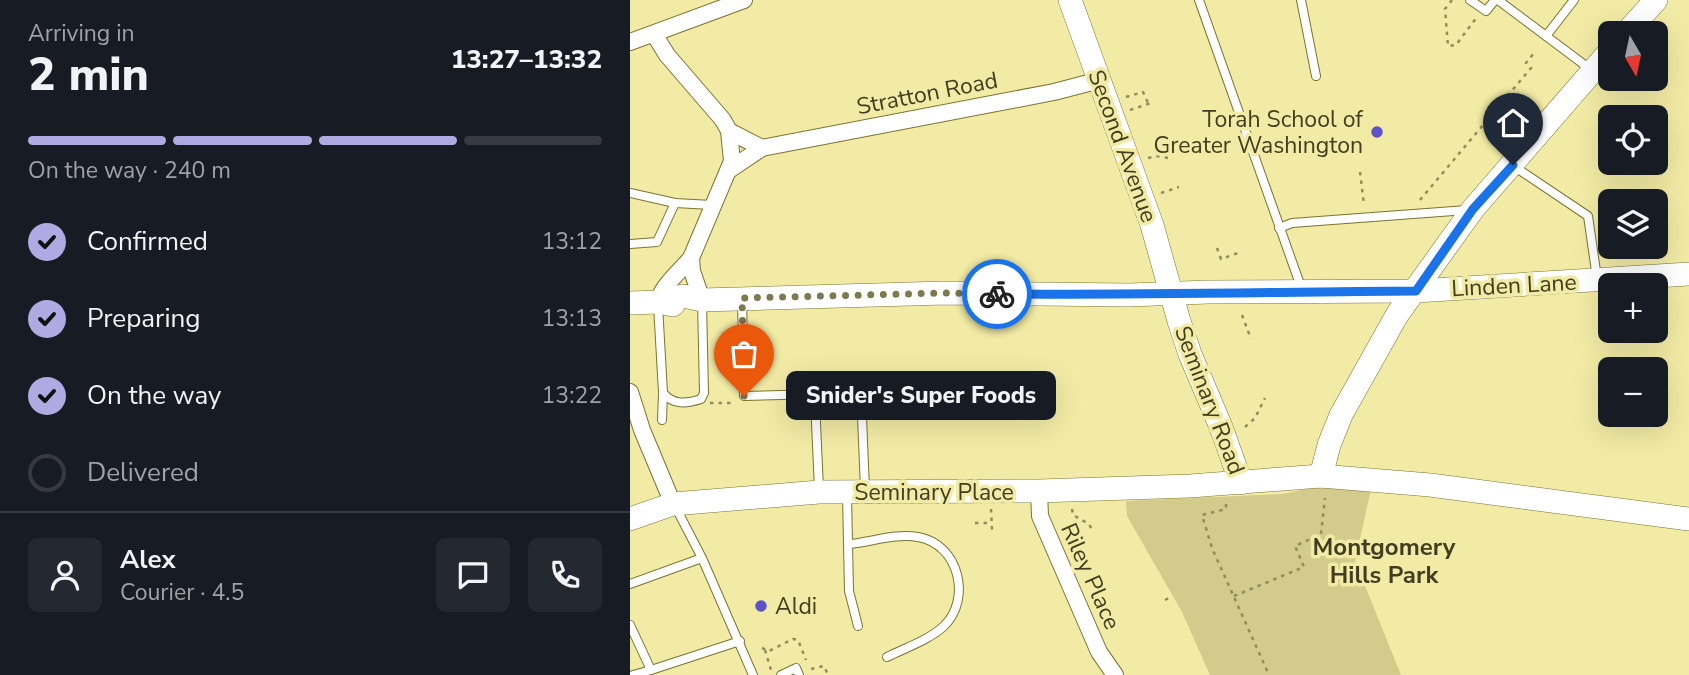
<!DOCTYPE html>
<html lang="en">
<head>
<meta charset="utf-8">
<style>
	body { margin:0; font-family:"Nunito Sans",sans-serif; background:#242831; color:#f1f3f6; height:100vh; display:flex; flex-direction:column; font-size:26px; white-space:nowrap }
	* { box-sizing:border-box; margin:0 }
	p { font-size:23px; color:#9ea1a6 }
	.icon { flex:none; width:38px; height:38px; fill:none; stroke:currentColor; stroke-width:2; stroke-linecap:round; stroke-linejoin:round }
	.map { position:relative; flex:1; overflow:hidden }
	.panel { display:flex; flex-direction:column; background:#171b24; width:630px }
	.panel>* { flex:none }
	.needle { width:46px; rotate:171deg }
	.buttons { position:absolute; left:968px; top:21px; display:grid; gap:14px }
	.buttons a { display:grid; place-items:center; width:70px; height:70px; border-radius:10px; background:#171b24; box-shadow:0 7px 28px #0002; font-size:35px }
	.pin { position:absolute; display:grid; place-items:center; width:60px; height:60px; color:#fff; margin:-72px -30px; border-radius:50% 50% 50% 0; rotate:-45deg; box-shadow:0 0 7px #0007 }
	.pin .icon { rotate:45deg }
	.courier { position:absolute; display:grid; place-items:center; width:70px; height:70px; margin:-35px; border:5px solid #1a73e8; border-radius:50%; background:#fff; color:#222; box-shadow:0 2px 9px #0007 }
	.bubble { position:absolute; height:49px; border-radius:10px; background:#171b24; box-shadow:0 7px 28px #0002; font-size:23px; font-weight:800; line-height:49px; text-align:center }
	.headline em { font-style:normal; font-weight:800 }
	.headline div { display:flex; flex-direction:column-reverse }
	.headline { display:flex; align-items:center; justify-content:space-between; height:119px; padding:0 28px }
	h1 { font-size:46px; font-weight:800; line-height:52px }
	.bar { display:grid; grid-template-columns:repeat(4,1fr); gap:10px 7px; align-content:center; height:84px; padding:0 28px }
	.bar i { height:9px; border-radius:5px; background:#363941 }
	.bar .active { background:#afaae2 }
	.bar p { grid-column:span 4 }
	.line { display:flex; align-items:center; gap:18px; padding:0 28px; border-top:2px solid #363941 }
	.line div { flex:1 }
	.round { display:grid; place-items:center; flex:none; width:74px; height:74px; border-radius:10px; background:#242831 }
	ol { padding:0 28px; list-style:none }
	li { display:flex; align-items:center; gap:21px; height:77px }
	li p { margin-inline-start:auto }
	li .icon { padding:7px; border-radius:50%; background:#afaae2; color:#111; stroke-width:4 }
	li:last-child { color:#9ea1a6 }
	li i { width:38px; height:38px; border:4px solid #363941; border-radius:50% }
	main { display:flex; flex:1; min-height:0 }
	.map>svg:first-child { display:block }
	.green { fill:#d2cb8b }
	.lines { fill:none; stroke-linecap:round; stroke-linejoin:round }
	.lane-casing { stroke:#7b7330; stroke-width:10 }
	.street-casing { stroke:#7b7330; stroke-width:18 }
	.secondary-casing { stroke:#7b7330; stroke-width:24 }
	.path { stroke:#918c5d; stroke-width:2.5; stroke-dasharray:3.5 5; stroke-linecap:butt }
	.lane { stroke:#fff; stroke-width:8 }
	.street { stroke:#fff; stroke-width:16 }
	.secondary { stroke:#fff; stroke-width:23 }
	.done { stroke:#7e7a4f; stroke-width:7; stroke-dasharray:0 12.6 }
	.route { stroke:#1a73e8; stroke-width:9 }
	.poi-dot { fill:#5e51c9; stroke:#f2eba5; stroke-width:2.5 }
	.labels { text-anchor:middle; stroke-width:7; stroke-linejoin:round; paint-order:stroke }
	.street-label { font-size:23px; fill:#403d21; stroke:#f2eba5 }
	.poi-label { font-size:23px; fill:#403d21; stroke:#f2eba5; text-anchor:end }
	.neighbourhood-label { font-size:24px; font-weight:bold; fill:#403d21; stroke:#f2eba5 }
</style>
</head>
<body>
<main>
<section class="panel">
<div class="headline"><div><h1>2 min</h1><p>Arriving in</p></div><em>13:27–13:32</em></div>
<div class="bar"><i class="active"></i><i class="active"></i><i class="active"></i><i></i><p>On the way · 240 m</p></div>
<ol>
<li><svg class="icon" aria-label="check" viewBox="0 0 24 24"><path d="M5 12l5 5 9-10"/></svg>Confirmed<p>13:12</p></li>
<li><svg class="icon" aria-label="check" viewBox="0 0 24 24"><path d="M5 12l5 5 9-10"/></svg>Preparing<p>13:13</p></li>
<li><svg class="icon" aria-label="check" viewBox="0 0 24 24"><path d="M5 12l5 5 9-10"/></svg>On the way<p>13:22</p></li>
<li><i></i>Delivered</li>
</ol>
<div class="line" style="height:126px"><a class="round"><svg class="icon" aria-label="person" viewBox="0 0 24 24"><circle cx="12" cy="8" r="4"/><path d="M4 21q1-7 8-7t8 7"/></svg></a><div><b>Alex</b><p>Courier · 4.5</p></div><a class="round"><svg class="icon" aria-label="chat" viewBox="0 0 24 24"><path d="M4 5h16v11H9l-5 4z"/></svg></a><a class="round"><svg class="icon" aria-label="phone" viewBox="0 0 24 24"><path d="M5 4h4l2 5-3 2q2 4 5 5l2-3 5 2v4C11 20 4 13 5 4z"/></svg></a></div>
</section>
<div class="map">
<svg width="1059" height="675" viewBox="0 0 1059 675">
	<rect width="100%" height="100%" fill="#f2eba5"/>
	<path class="green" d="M690 486 741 489 725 561 771 675H580L552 612 497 516 496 501 653 494Z"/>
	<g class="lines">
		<defs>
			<g id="lane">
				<path d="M569 0 671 287"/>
				<path d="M671 0 686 76"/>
				<path d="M840 0 856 11 865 0"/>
				<path d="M868 0 960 69"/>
				<path d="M916 36 944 0"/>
				<path d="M882 165 958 216 967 278"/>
				<path d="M0 193 45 203 27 242 0 244"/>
				<path d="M45 203 82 205"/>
				<path d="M649 228 662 223 837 210"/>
				<path d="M112 300 114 396 231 393 235 489"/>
				<path d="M28 305 33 393 32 420"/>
				<path d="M33 393C43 405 56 404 71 399L74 393 72 301"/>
				<path d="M185 401 189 489"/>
				<path d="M217 495 219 591 228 626"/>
				<path d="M46 508 72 558"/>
				<path d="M219 544C241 542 266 533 288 537 329 544 342 599 314 626 299 640 275 648 257 657"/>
				<path d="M0 584 72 558 123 675"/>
				<path d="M0 625 21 670 110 641"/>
				<path d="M3 675 21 670"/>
				<path d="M151 675 166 668 169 675"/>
			</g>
			<g id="street">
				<path d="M24 34 37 55 93 120 99 131 102 161 61 258 62 271 72 300"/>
				<path d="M0 42 114 0"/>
				<path d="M99 131 132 148 99 170"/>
				<path d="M132 148 424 92 470 80"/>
				<path d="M28 302C31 287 51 270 61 258"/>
				<path d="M0 392 12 430 43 504"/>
				<path d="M409 491 410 516 469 652 485 675"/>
			</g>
			<g id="secondary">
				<path d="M440 0 522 225 549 321 560 354 591 427 611 483"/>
				<path d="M996 33 1026 0"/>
				<path d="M28 302 53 296 72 300 315 293 499 295 578 292 786 291 1059 274"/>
				<path d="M0 303 28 302 43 305"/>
				<path d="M691 476 699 445 711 415 767 315 843 209 980 51"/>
				<path d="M0 519 43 504 189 492 409 491 560 486 691 476 800 485 1059 519"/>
			</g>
		</defs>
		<use href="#lane" class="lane-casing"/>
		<use href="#street" class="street-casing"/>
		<use href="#secondary" class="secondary-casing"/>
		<g class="path">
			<path d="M822 0 815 9 818 46 826 45 847 17"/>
			<path d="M496 97 513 92 518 103"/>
			<path d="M500 110 521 103"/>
			<path d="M518 158 528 156 538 158"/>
			<path d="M730 172 734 205"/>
			<path d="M531 193 549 187"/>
			<path d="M790 200 901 68 896 63 904 53"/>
			<path d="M587 248 591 259 608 253"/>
			<path d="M612 315 621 339"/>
			<path d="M80 403H105"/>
			<path d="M615 427 625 418 635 398"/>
			<path d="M596 504V509L572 515 582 548 639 675"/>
			<path d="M361 509 362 530"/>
			<path d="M442 509 443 515 459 524 462 530"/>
			<path d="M345 523H362"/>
			<path d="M604 596 674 567 665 546 691 534 695 498"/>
			<path d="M535 600 539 598"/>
			<path d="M132 648 139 651 163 639 168 640 176 660"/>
			<path d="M135 650 141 670"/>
			<path d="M181 669 194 666 198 675"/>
		</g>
		<use href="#lane" class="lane"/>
		<use href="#street" class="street"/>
		<use href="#secondary" class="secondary"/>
	</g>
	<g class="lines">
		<path class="done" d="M114 396 112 298 315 293 367 294"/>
		<path class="route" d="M367 294C507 295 647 292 786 291L843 209 883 165"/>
	</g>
	<g class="poi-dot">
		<circle cx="747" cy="132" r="7"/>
		<circle cx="131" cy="606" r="7"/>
	</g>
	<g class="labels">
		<g class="street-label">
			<text transform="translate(297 93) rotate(-11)" y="8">Stratton Road</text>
			<text transform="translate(493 146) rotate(70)" y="8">Second Avenue</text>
			<text transform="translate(884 285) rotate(-3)" y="8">Linden Lane</text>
			<text transform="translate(580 400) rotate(69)" y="8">Seminary Road</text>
			<text x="304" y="500">Seminary Place</text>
			<text transform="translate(461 576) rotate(66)" y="8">Riley Place</text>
		</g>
		<g class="poi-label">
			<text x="733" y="127">Torah School of<tspan x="733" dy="26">Greater Washington</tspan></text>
			<text x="145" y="614" text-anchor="start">Aldi</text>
		</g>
		<g class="neighbourhood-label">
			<text x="754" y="555">Montgomery<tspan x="754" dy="28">Hills Park</tspan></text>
		</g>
	</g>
</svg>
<div class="buttons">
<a><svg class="needle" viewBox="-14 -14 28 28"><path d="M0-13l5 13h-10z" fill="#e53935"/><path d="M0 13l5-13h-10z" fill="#9ea1a6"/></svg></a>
<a><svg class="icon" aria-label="locate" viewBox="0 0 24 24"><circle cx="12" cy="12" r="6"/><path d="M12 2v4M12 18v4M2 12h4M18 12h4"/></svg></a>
<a><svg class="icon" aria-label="layers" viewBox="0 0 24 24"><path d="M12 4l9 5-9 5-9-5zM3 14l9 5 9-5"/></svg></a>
<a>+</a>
<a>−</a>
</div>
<div class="pin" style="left:114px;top:396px;background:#ea580c"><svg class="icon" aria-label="bag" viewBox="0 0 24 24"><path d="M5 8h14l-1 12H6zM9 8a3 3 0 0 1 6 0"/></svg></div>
<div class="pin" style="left:883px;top:165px;background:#1f2937"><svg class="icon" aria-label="home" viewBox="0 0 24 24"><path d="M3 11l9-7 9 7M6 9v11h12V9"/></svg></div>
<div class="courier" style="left:367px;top:294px"><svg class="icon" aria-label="bike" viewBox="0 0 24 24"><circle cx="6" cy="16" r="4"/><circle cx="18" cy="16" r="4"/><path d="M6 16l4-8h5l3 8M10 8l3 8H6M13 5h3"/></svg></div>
<div class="bubble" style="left:156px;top:371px;width:270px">Snider's Super Foods</div>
</div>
</main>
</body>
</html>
